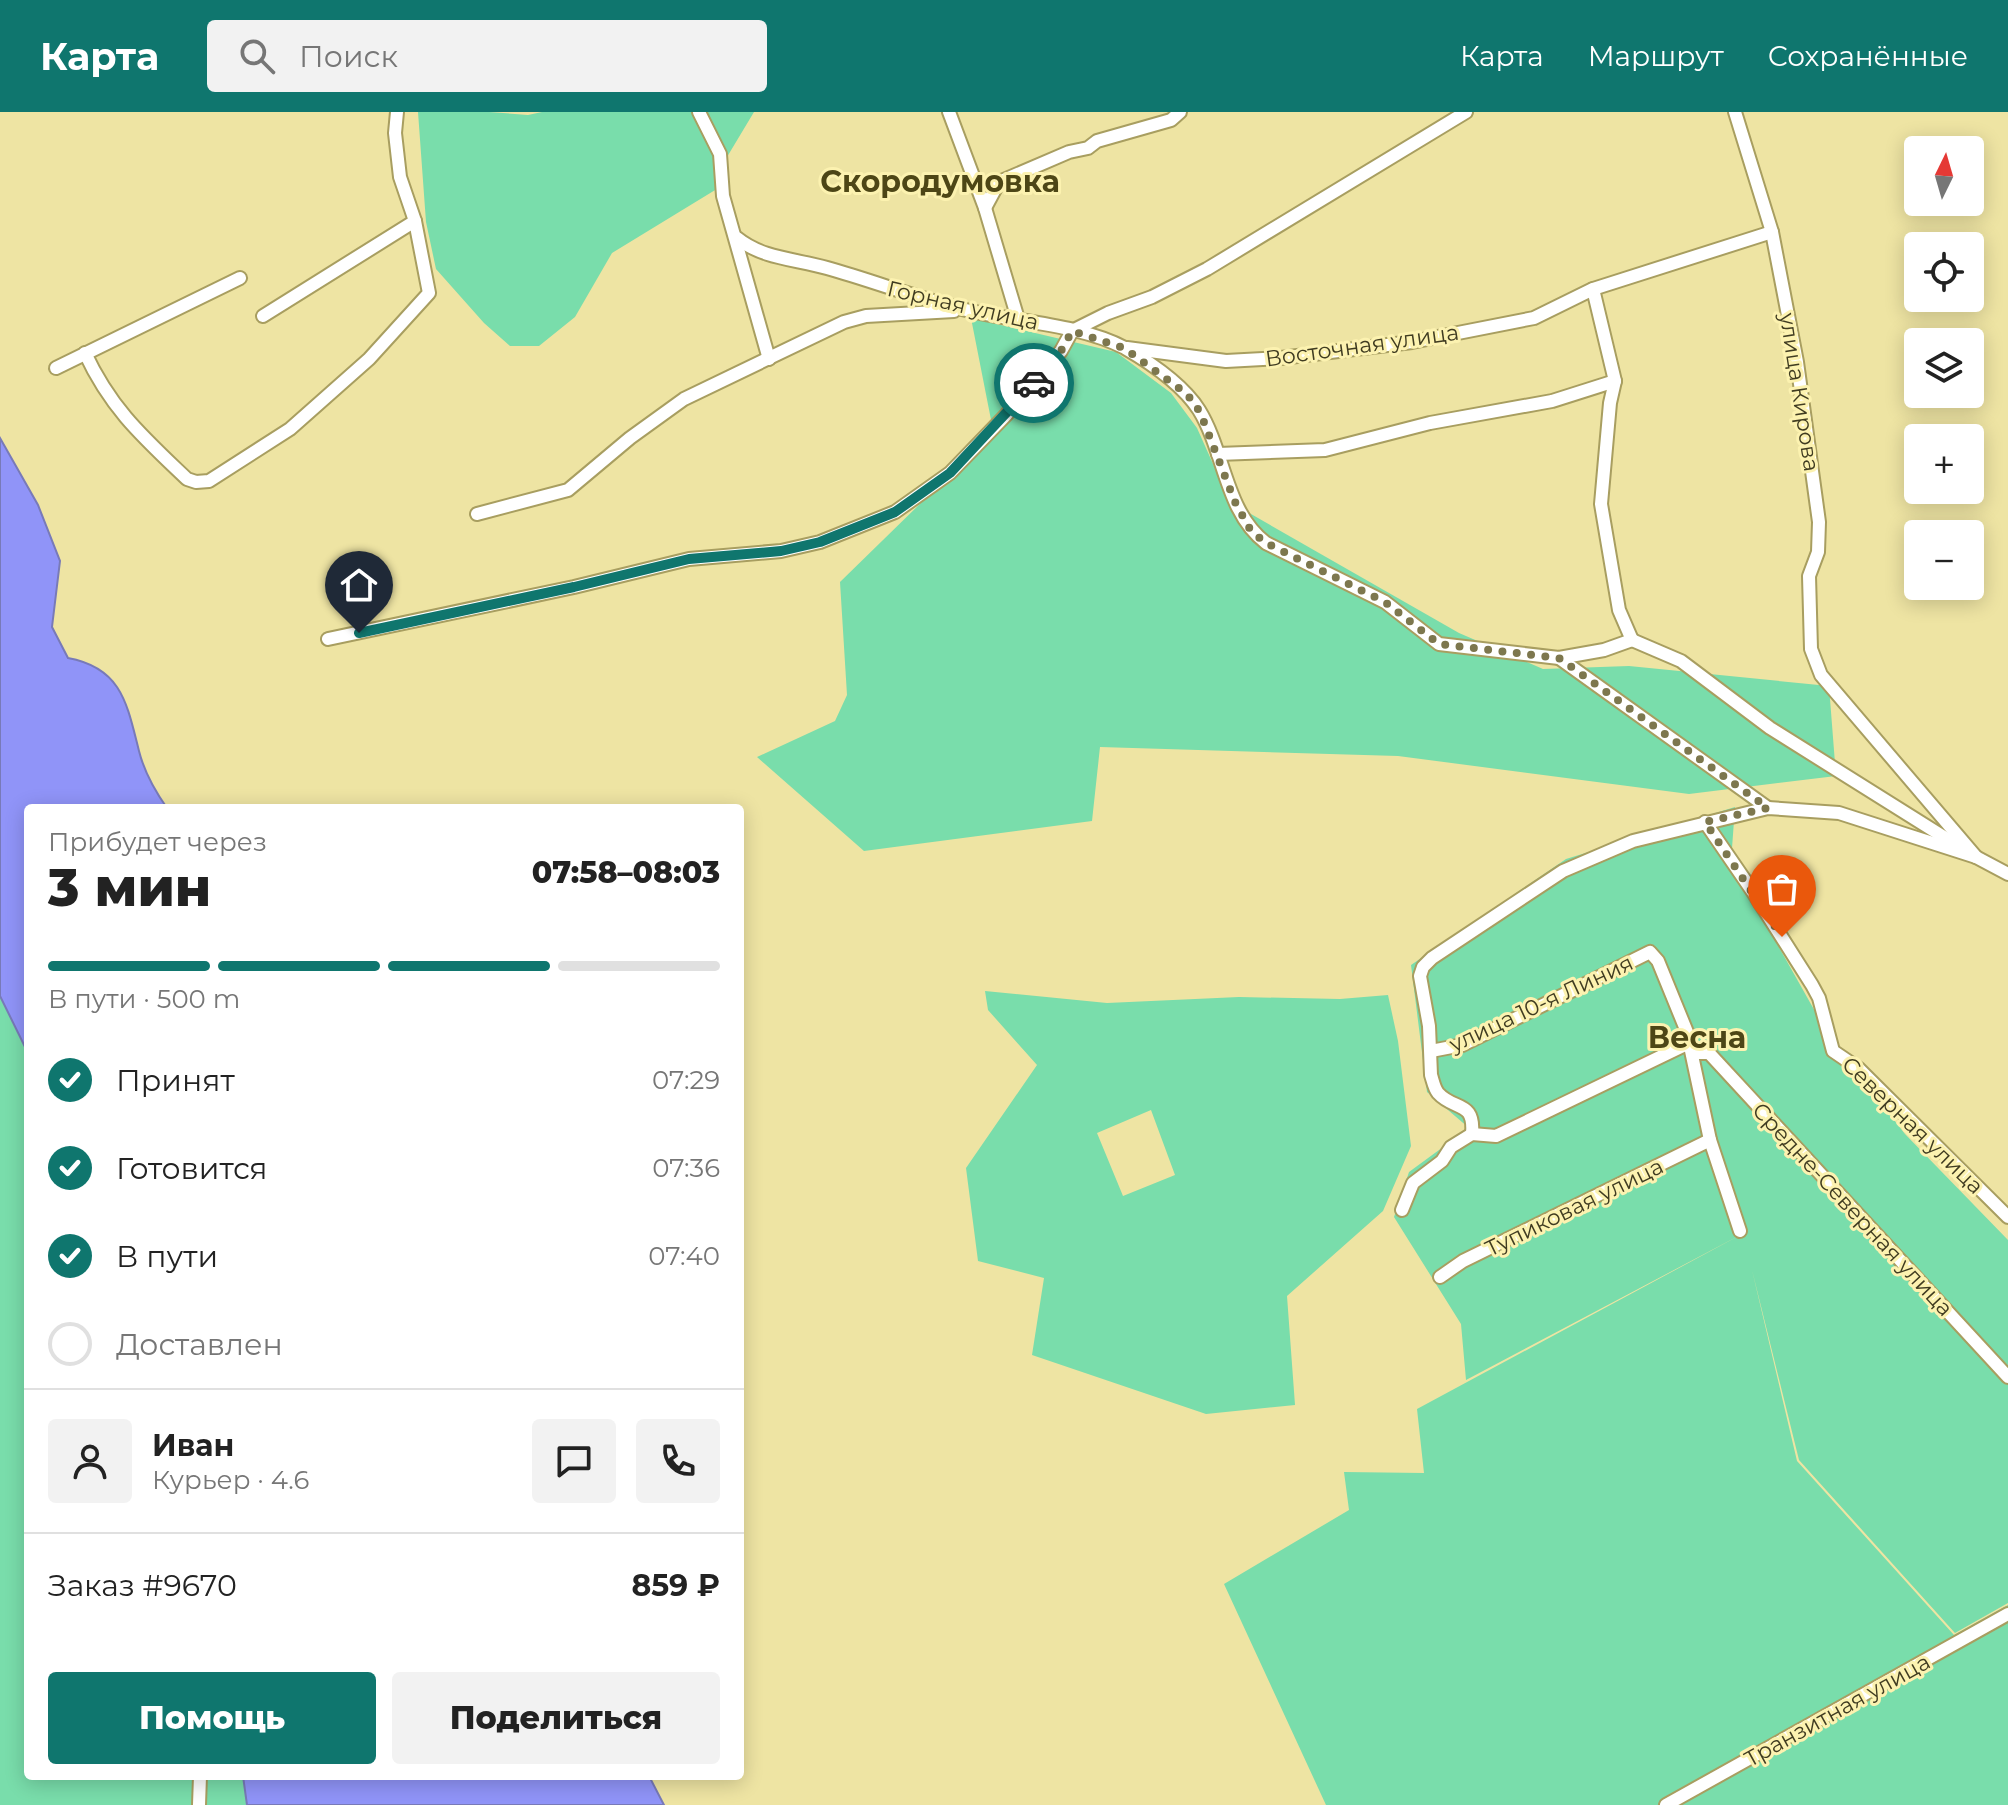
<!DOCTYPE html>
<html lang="ru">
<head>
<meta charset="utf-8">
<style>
	body { margin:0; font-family:Montserrat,sans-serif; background:#f2f2f2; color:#222; height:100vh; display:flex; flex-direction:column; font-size:30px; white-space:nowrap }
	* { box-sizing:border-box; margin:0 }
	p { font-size:26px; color:#767676 }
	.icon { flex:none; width:44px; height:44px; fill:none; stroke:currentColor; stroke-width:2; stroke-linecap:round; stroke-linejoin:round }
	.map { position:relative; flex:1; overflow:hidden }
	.drawer { position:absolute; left:24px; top:692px; width:720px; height:976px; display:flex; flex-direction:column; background:#fff; border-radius:8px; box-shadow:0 4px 20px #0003 }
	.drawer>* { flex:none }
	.needle { width:52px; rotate:5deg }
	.fabs { position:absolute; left:1904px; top:24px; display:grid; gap:16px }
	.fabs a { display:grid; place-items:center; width:80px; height:80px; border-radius:8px; background:#fff; box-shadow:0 4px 20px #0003; font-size:40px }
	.pin { position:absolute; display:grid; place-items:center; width:68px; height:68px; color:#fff; margin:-82px -34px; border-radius:50% 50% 50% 0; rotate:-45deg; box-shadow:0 0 8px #0007 }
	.pin .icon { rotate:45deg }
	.courier { position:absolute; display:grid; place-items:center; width:80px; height:80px; margin:-40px; border:6px solid #0f766e; border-radius:50%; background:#fff; color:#222; box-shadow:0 2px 10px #0007 }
	.head em { font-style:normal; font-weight:800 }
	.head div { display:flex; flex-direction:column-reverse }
	.head { display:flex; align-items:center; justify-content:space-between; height:136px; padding:0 24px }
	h1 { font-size:52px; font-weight:800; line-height:60px }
	.bar { display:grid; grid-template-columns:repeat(4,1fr); gap:12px 8px; align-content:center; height:96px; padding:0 24px }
	.bar i { height:10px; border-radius:6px; background:#e0e0e0 }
	.bar .active { background:#0f766e }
	.bar p { grid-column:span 4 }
	.line { display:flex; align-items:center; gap:20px; padding:0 24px; border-top:2px solid #e0e0e0 }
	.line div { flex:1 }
	.round { display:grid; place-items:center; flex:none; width:84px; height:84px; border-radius:8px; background:#f2f2f2 }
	ol { padding:0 24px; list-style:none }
	li { display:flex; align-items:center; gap:24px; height:88px }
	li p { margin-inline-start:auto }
	li .icon { padding:8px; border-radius:50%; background:#0f766e; color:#fff; stroke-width:4 }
	li:last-child { color:#767676 }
	li i { width:44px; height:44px; border:4px solid #e0e0e0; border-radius:50% }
	.button { display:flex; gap:16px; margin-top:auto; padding:16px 24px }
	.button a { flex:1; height:92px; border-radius:8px; background:#0f766e; color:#fff; font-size:32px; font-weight:800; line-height:92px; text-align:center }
	.button a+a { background:#f2f2f2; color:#222 }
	header { display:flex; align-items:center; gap:48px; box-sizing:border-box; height:112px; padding:0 40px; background:#0f766e; color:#fff }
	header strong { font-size:38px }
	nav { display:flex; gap:44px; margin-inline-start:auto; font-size:28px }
	.search { width:560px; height:72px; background:#f2f2f2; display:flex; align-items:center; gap:20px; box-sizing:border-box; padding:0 28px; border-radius:8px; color:#767676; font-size:30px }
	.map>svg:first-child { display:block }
	.green { fill:#79ddab; fill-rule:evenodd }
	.water { fill:#9094f8; stroke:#787ab8; stroke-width:2 }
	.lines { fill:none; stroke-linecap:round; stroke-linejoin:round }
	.minor-casing { stroke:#a89e60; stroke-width:16 }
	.minor { stroke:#fff; stroke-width:12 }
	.done { stroke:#7d774e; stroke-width:8; stroke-dasharray:0 14.4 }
	.route { stroke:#0f766e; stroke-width:10 }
	.labels { text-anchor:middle; stroke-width:6; stroke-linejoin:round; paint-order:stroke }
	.street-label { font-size:22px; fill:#403c21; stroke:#fcf2b0 }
	.district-label { font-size:30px; font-weight:bold; fill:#4d4616; stroke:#fcf2b0 }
</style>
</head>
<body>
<header>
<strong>Карта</strong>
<div class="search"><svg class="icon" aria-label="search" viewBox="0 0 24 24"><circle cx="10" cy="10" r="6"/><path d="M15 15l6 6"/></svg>Поиск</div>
<nav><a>Карта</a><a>Маршрут</a><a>Сохранённые</a></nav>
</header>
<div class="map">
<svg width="2008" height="1693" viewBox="0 0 2008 1693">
	<rect width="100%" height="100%" fill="#eee4a3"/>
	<g class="green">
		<path d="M418 0H489L528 3 542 0H754L724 50 725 72 612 141 575 205 539 234H510L484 211 436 157 426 110Z"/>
		<path d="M971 206 1116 240 1171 281 1197 316 1230 390 1459 521 1543 557 1629 554 1829 574 1836 664 1689 682 1398 644 1100 635 1092 709 864 739 757 645 835 609 847 583 840 470 968 345 994 323Z"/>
		<path d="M1735 695 1731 750 1830 926 1905 1022 2008 1128V1491L1955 1521 1799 1348 1752 1158 1797 1349 1954 1523 2008 1493V1693H1326L1224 1472 1349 1398 1344 1360 1424 1361 1417 1297 1744 1121 1466 1268 1461 1212 1394 1105 1409 1060 1469 1016 1427 980 1411 853 1566 747Z"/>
		<path d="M985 879 1107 891 1239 885 1340 887 1388 883 1398 929 1411 1034 1383 1099 1287 1184 1295 1293 1206 1302 1032 1243 1044 1166 978 1149 966 1056 1037 953 988 898ZM1151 998 1175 1063 1123 1084 1097 1021Z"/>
		<path d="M0 884 28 941V1664H243L247 1693H0Z"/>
	</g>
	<g class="water">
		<path d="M0 326 38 393 60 449 52 515 68 546C122 556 127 592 139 639 144 659 155 679 167 696H28V941L0 884Z"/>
		<path d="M243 1664H649L664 1693H247Z"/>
	</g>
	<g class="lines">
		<defs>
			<g id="minor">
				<path d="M699 0 720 42 723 84 769 247"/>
				<path d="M949 0 985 96 1018 207"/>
				<path d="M1735 0 1772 120 1797 250 1819 410 1818 440 1809 464 1811 537 1821 563 1976 745"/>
				<path d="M985 96 999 70 1069 40 1088 36 1097 29 1171 8 1180 0"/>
				<path d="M737 126C763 147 796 147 827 156 874 169 919 187 966 198 1016 210 1079 212 1125 236 1151 251 1183 273 1199 298 1225 340 1225 400 1266 431L1385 490 1439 532 1559 546 1604 538 1632 528"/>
				<path d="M1593 177 1615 269 1610 291 1601 392 1619 498 1632 528"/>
				<path d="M263 204 415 109"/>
				<path d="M1127 236 1226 249 1281 246 1412 230 1534 206 1593 177 1772 120"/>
				<path d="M85 241C111 297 143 325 187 367L196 370 209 369 290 317 369 247 429 181 415 109 400 65 395 21 397 0"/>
				<path d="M56 256 240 166"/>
				<path d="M1218 342 1325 338 1430 311 1552 289 1615 269"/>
				<path d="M477 402 568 378 630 326 684 287 844 210 866 204 954 199"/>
				<path d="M328 527 574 475 689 447 781 439 820 430 895 400 950 361 1006 303 1061 239 1072 219 1108 201 1152 185 1207 157 1466 0"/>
				<path d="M1632 528 1681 549 1770 616 1963 737"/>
				<path d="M1559 546 1768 696"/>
				<path d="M1705 710 1753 780 1812 873 1819 886 1833 939 1858 956 2008 1105"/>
				<path d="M1431 939 1462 933 1650 840 1658 849 1687 920 1710 1028 1740 1119"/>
				<path d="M1692 941H1709L2008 1265"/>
				<path d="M1472 1022C1475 988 1454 999 1438 981 1434 976 1433 969 1431 963L1429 914 1420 864 1423 855 1432 846 1563 759 1633 729 1768 696 1839 701 1976 745 2008 762"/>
				<path d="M1402 1098 1413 1071 1442 1049 1451 1035 1472 1022 1496 1024 1689 931"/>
				<path d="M1440 1165 1463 1149 1710 1028"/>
				<path d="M199 1693 200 1664"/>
				<path d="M1666 1693 2008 1502"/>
			</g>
		</defs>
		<use href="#minor" class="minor-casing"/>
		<use href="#minor" class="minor"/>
	</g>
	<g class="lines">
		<path class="done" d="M1034 271 1061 239 1072 219 1124 236 1187 282 1200 300 1235 390 1251 419 1266 431 1385 490 1439 532 1559 546 1768 696 1705 710 1782 825"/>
		<path class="route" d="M359 521 574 475 689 447 781 439 820 430 895 400 950 361 1034 271"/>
	</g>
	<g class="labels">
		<g class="street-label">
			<text transform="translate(963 193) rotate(13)" y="8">Горная улица</text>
			<text transform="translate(1362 233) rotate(-8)" y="8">Восточная улица</text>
			<text transform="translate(1800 280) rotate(81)" y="8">улица Кирова</text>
			<text transform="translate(1541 891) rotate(-25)" y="8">улица 10-я Линия</text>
			<text transform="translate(1913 1013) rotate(44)" y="8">Северная улица</text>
			<text transform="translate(1574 1095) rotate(-26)" y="8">Тупиковая улица</text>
			<text transform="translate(1853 1097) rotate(47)" y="8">Средне-Северная улица</text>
			<text transform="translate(1837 1598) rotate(-29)" y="8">Транзитная улица</text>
		</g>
		<g class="district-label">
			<text x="940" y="80">Скородумовка</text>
			<text x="1697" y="936">Весна</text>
		</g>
	</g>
</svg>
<div class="fabs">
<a><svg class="needle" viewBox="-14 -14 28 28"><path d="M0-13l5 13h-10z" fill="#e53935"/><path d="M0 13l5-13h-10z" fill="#767676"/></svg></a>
<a><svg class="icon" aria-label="locate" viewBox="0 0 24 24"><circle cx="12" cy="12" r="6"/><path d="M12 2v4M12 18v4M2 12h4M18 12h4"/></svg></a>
<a><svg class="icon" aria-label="layers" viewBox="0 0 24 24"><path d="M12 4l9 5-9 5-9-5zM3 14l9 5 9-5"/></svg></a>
<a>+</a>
<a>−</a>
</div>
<div class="pin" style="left:1782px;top:825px;background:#ea580c"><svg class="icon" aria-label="bag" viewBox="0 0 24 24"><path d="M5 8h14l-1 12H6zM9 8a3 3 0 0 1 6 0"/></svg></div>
<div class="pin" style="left:359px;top:521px;background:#1f2937"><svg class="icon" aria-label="home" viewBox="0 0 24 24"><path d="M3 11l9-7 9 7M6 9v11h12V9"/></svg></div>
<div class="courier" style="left:1034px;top:271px"><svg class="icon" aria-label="car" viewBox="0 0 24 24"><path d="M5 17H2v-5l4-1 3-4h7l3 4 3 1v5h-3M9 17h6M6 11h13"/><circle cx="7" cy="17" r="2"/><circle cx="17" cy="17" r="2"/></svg></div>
<section class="drawer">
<div class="head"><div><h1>3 мин</h1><p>Прибудет через</p></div><em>07:58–08:03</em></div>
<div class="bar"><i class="active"></i><i class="active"></i><i class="active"></i><i></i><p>В пути · 500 m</p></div>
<ol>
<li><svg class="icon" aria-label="check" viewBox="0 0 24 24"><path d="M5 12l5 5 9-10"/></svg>Принят<p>07:29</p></li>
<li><svg class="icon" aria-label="check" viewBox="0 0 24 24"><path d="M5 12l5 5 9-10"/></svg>Готовится<p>07:36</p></li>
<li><svg class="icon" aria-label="check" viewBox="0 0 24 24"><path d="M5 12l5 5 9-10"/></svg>В пути<p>07:40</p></li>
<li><i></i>Доставлен</li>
</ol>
<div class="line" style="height:144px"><a class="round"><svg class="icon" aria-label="person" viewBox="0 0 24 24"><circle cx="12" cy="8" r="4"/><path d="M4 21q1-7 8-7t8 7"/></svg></a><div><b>Иван</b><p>Курьер · 4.6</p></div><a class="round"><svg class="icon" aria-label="chat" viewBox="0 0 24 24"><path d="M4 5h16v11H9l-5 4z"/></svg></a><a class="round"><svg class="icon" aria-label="phone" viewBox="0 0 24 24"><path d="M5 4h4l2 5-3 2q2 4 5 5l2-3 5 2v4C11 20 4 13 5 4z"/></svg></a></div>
<div class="line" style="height:104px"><div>Заказ #9670</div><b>859 ₽</b></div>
<div class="button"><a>Помощь</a><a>Поделиться</a></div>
</section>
</div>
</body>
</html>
